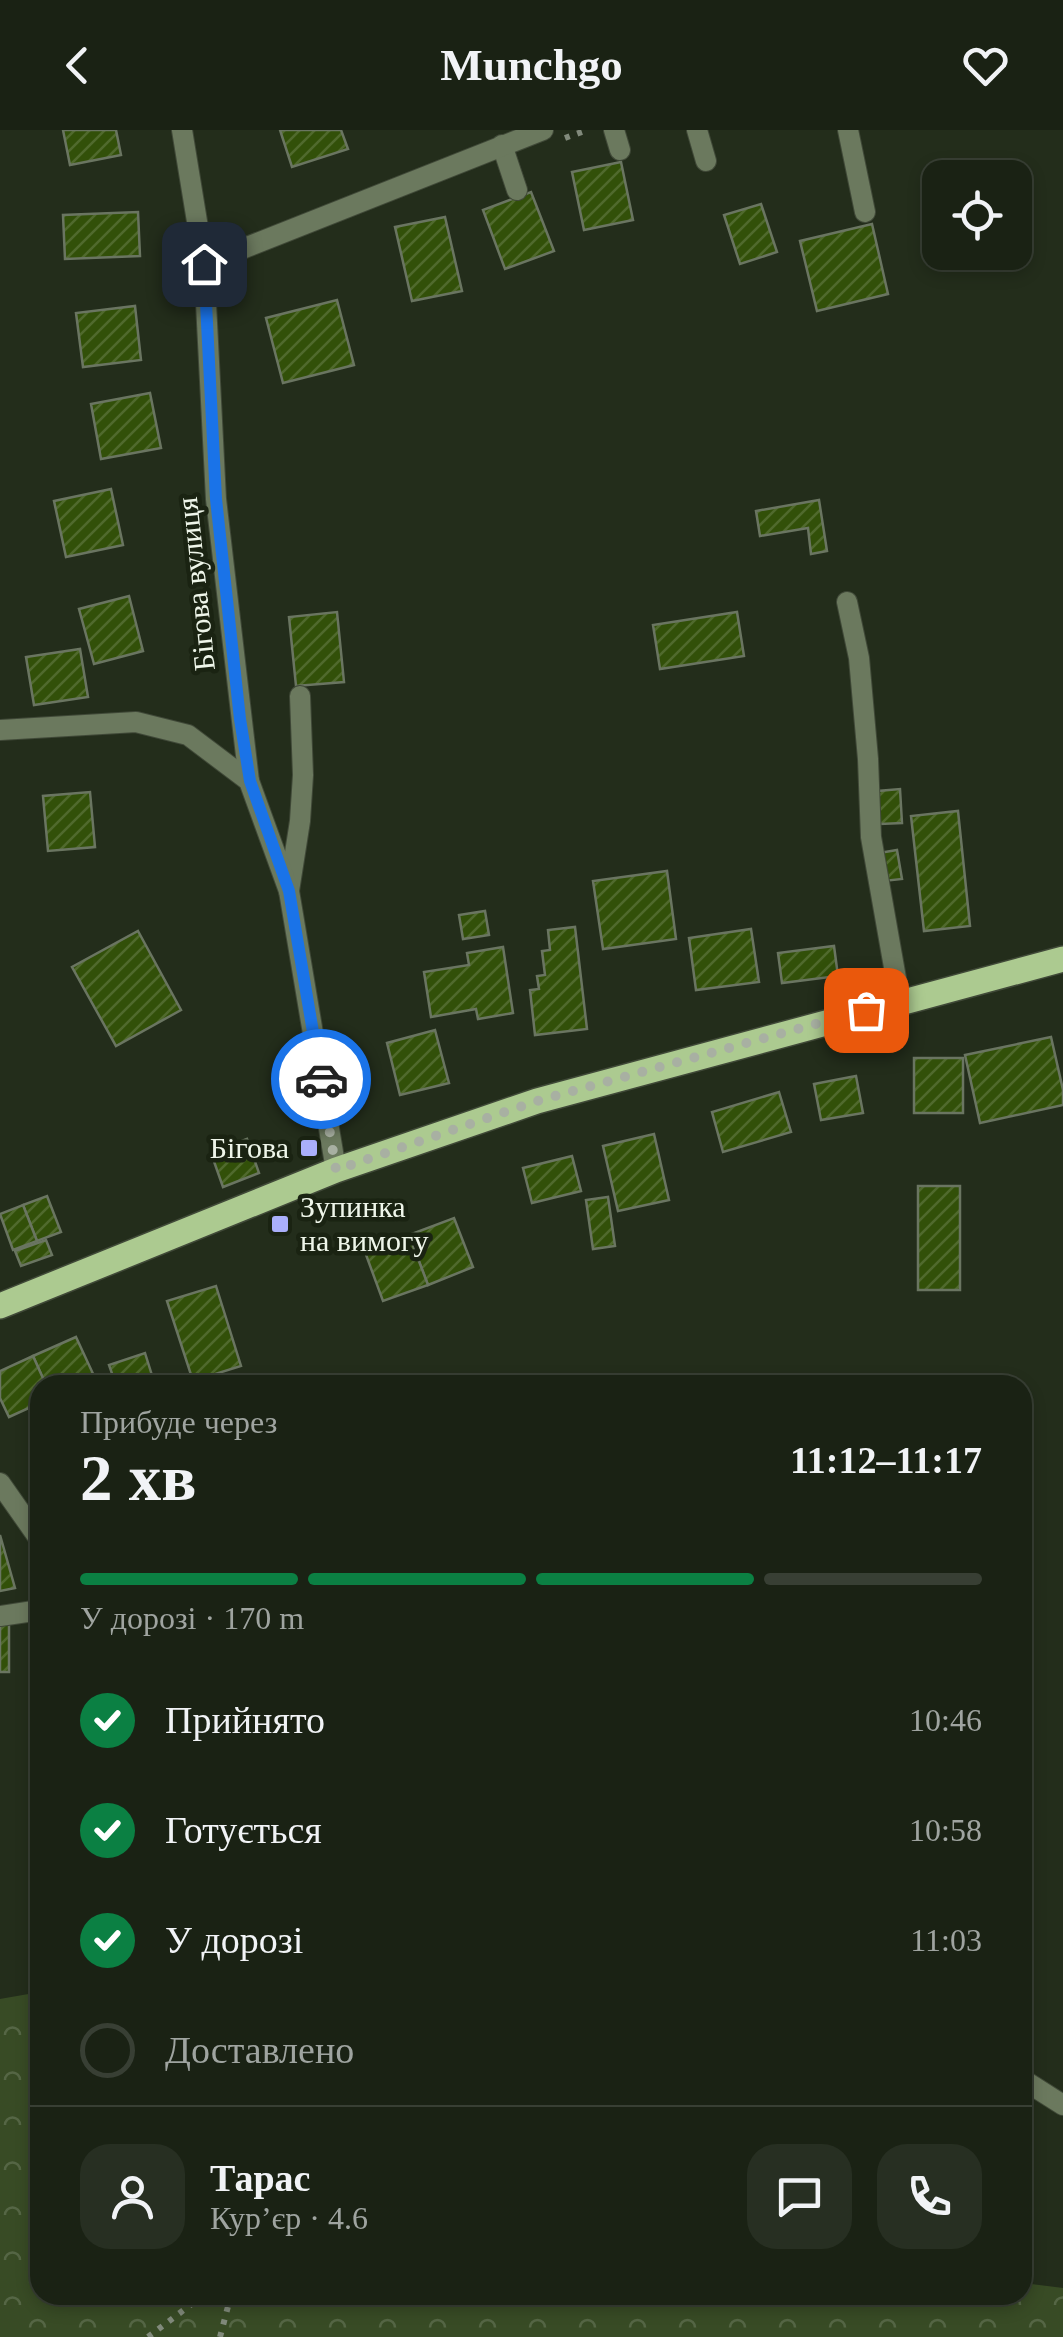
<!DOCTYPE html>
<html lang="uk">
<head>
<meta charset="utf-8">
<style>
	body { margin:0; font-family:Georgia,serif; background:#272f22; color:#f1f3f6; height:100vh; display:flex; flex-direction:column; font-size:38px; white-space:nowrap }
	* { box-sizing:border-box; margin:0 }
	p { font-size:32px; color:#9fa4a0 }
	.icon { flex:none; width:55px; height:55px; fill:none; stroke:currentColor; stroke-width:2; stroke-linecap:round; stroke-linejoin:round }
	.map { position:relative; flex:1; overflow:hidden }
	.drawer { position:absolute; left:30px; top:1245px; width:1002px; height:930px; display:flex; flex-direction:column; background:#1a2214; border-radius:30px; box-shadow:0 5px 15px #0003,0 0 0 2px #383f34 }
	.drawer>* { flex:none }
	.tools { position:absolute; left:922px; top:30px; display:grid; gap:20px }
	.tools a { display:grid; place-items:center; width:110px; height:110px; border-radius:20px; background:#1a2214; box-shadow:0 5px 15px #0003,0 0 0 2px #383f34; font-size:50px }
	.pin { position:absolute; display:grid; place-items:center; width:85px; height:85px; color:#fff; margin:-42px; border-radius:20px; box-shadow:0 5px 15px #0006 }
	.courier { position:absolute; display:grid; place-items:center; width:100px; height:100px; margin:-50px; border:8px solid #1a73e8; border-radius:50%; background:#fff; color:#222; box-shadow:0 2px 12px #0007 }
	.headline em { font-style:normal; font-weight:800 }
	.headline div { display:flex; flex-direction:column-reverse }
	.headline { display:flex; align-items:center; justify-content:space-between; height:170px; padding:0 50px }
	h1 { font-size:65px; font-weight:800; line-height:75px }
	.bar { display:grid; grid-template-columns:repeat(4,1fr); gap:15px 10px; align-content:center; height:120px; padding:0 50px }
	.bar i { height:12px; border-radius:8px; background:#383f34 }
	.bar .on { background:#0b8043 }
	.bar p { grid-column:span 4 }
	.line { display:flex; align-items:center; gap:25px; padding:0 50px; border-top:2px solid #383f34 }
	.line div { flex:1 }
	.round { display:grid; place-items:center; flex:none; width:105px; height:105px; border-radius:30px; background:#272f22 }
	ol { padding:0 50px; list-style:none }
	li { display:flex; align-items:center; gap:30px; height:110px }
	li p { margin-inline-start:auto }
	li .icon { padding:10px; border-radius:50%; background:#0b8043; color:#fff; stroke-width:4 }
	li:last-child { color:#9fa4a0 }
	li i { width:55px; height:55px; border:5px solid #383f34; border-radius:50% }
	header { display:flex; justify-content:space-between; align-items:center; height:130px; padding:0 50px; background:#1a2214; font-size:45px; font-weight:800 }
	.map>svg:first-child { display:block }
	.park { fill:url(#park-crowns) }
	.building { fill:url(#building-hatch); stroke:#6a7561; stroke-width:2.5 }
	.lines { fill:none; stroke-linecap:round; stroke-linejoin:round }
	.service-casing { stroke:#404938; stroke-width:22 }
	.minor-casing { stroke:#404938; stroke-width:22 }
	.primary-casing { stroke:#404938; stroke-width:28 }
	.path { stroke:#818a7b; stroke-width:6; stroke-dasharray:5 8; stroke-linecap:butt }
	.service { stroke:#6b795e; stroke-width:20 }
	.minor { stroke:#6b795e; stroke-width:20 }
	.primary { stroke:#acca90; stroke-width:25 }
	.done { stroke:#a8b0a2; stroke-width:10; stroke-dasharray:0 18 }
	.route { stroke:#1a73e8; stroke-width:12 }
	.poi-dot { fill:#aaaffb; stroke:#1a2312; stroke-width:4 }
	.labels { text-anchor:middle; stroke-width:9; stroke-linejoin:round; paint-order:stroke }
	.street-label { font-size:30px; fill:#eff6ea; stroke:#1a2312 }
	.poi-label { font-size:30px; fill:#eff6ea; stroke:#1a2312; text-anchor:end }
</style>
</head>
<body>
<header><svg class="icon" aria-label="back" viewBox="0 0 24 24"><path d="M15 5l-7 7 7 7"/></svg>Munchgo<svg class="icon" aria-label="heart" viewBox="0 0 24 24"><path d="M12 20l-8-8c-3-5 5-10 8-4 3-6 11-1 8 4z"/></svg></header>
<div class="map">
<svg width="1063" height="2207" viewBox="0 0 1063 2207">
	<defs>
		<pattern id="park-crowns" width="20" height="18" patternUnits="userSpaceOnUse" patternTransform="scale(2.5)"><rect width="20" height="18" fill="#384b25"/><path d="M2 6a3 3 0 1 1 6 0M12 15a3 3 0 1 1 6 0" fill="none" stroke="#556645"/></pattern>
		<pattern id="building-hatch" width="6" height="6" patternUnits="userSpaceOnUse" patternTransform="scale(2.5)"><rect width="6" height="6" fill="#325009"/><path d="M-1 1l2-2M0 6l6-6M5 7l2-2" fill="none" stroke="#506a2d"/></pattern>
	</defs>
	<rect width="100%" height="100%" fill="#232d1b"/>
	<path class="park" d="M40 1862V2165H835L837 2168 850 2165H1022L1023 2153 1063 2158V2207H0V1869Z"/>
	<g class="building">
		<path d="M63 0H116L121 25 70 35Z"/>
		<path d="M280 0H341L348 19 292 37Z"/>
		<path d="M621 32 633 90 584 100 572 42Z"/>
		<path d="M531 62 554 121 505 139 483 80Z"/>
		<path d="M761 74 777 122 740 134 724 85Z"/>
		<path d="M138 82 140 126 65 129 63 85Z"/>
		<path d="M445 87 462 161 412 171 395 97Z"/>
		<path d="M872 94 888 164 817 181 800 111Z"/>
		<path d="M337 170 354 235 283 253 266 188Z"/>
		<path d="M135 176 141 230 83 237 76 183Z"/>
		<path d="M150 263 161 318 101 329 91 274Z"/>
		<path d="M111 359 123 415 66 427 54 371Z"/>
		<path d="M819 370 827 421 811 424 808 398 760 406 756 381Z"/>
		<path d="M129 466 143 521 94 534 79 479Z"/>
		<path d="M337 482 344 552 296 556 289 487Z"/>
		<path d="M737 482 744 526 660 539 653 495Z"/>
		<path d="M80 519 88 567 34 575 26 527Z"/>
		<path d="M900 659 902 693 880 694 878 661Z"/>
		<path d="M90 662 95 717 48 721 43 666Z"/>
		<path d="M958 681 970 796 924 801 911 686Z"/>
		<path d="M897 720 902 749 884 751 879 723Z"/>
		<path d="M667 741 676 809 603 819 593 751Z"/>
		<path d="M485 781 489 805 463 809 459 785Z"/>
		<path d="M575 797 587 899 535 905 530 860 539 859 537 846 545 845 542 821 550 820 548 800Z"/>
		<path d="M751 799 759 852 696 860 689 808Z"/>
		<path d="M138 801 181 880 116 916 72 837Z"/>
		<path d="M834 816 838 846 782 853 778 823Z"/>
		<path d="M503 817 513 883 478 889 476 879 431 887 424 842 469 835 467 823Z"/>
		<path d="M435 900 449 953 400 965 387 913Z"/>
		<path d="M1051 907 1063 960V975L980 993 965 925Z"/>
		<rect x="914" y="928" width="49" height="55"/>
		<path d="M856 946 863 983 821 990 814 954Z"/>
		<path d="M779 962 791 1002 723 1022 712 982Z"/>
		<path d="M654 1004 669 1070 618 1081 603 1016Z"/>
		<path d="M247 1009 259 1043 223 1057 211 1023Z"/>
		<path d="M572 1026 581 1061 532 1073 523 1038Z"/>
		<rect x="918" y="1056" width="42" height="104"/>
		<path d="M47 1066 61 1102 37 1111 23 1075Z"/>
		<path d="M608 1067 615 1116 593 1119 586 1070Z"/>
		<path d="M23 1075 37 1111 13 1120 0 1084Z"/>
		<path d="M454 1088 473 1137 428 1155 409 1105Z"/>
		<path d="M409 1105 428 1155 383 1171 365 1122Z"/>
		<path d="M46 1110 52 1125 21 1136 15 1121Z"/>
		<path d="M216 1156 241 1236 193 1251 167 1171Z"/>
		<path d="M76 1207 95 1248 79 1255H46L33 1226Z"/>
		<path d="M145 1223 155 1255H116L109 1235Z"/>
		<path d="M33 1226 46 1255H40V1273L9 1287 0 1268V1241Z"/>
		<path d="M0 1405 15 1458 0 1461Z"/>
		<rect x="0" y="1494" width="9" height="48"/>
	</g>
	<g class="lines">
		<defs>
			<g id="service">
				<path d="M614 0 620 20"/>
				<path d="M697 0 706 31"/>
				<path d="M848 0 865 82"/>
				<path d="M502 15 517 60"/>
				<path d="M847 472 859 528 868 629 871 707 900 871"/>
				<path d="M289 761 300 691 303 645 300 566"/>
				<path d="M0 1486 40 1480"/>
			</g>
			<g id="minor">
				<path d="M182 0 204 134 216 369 249 651"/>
				<path d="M204 134 543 0"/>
				<path d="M0 600 136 592 188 605 249 651 289 761 336 1040"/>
				<path d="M0 1353 40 1410"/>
				<path d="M1022 1949 1063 1975"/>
			</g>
			<path id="primary" d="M0 1176 336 1040 537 971 1063 829"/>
		</defs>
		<use href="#service" class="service-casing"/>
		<use href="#minor" class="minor-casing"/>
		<use href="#primary" class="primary-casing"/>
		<g class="path">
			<path d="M565 8 587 0"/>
			<path d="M148 2207 193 2173 197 2165"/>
			<path d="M220 2207 231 2165"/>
		</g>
		<use href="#service" class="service"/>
		<use href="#minor" class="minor"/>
		<use href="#primary" class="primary"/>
	</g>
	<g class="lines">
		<path class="done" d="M321 949 336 1040 537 971 866 880"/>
		<path class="route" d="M204 134 216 369 240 589 250 651 289 761 321 949"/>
	</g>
	<g class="poi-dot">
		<rect x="299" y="1008" width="20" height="20" rx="5"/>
		<rect x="270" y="1084" width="20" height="20" rx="5"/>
	</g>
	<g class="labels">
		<g class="street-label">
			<text transform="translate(196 454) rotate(-96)" y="10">Бігова вулиця</text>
		</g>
		<g class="poi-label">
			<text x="289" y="1028">Бігова</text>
			<text x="300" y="1087" text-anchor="start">Зупинка<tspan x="300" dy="34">на вимогу</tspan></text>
		</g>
	</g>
</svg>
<div class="tools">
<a><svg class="icon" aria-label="locate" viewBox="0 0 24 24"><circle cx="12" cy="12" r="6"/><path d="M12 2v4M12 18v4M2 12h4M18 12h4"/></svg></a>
</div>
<div class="pin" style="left:866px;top:880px;background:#ea580c"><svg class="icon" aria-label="bag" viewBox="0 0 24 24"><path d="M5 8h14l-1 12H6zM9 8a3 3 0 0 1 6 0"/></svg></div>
<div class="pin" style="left:204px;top:134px;background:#1f2937"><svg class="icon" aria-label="home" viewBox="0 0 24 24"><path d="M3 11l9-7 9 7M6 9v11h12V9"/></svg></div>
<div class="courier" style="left:321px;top:949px"><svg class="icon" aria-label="car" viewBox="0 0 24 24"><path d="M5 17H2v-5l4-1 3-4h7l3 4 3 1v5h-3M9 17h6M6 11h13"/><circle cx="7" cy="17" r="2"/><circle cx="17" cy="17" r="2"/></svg></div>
<section class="drawer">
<div class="headline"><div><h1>2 хв</h1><p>Прибуде через</p></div><em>11:12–11:17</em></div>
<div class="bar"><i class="on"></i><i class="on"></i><i class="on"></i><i></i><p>У дорозі · 170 m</p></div>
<ol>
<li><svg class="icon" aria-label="check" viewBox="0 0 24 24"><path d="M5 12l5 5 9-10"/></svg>Прийнято<p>10:46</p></li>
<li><svg class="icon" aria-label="check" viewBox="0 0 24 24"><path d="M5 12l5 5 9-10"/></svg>Готується<p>10:58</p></li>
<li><svg class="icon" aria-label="check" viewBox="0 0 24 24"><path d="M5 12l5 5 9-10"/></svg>У дорозі<p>11:03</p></li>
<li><i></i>Доставлено</li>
</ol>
<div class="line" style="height:180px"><a class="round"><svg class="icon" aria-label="person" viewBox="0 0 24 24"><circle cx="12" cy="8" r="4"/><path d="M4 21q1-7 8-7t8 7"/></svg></a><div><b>Тарас</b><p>Кур’єр · 4.6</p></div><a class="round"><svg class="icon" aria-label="chat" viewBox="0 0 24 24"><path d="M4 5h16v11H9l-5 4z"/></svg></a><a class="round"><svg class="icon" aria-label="phone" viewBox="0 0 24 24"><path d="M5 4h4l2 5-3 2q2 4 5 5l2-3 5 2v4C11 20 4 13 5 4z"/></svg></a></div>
</section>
</div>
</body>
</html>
